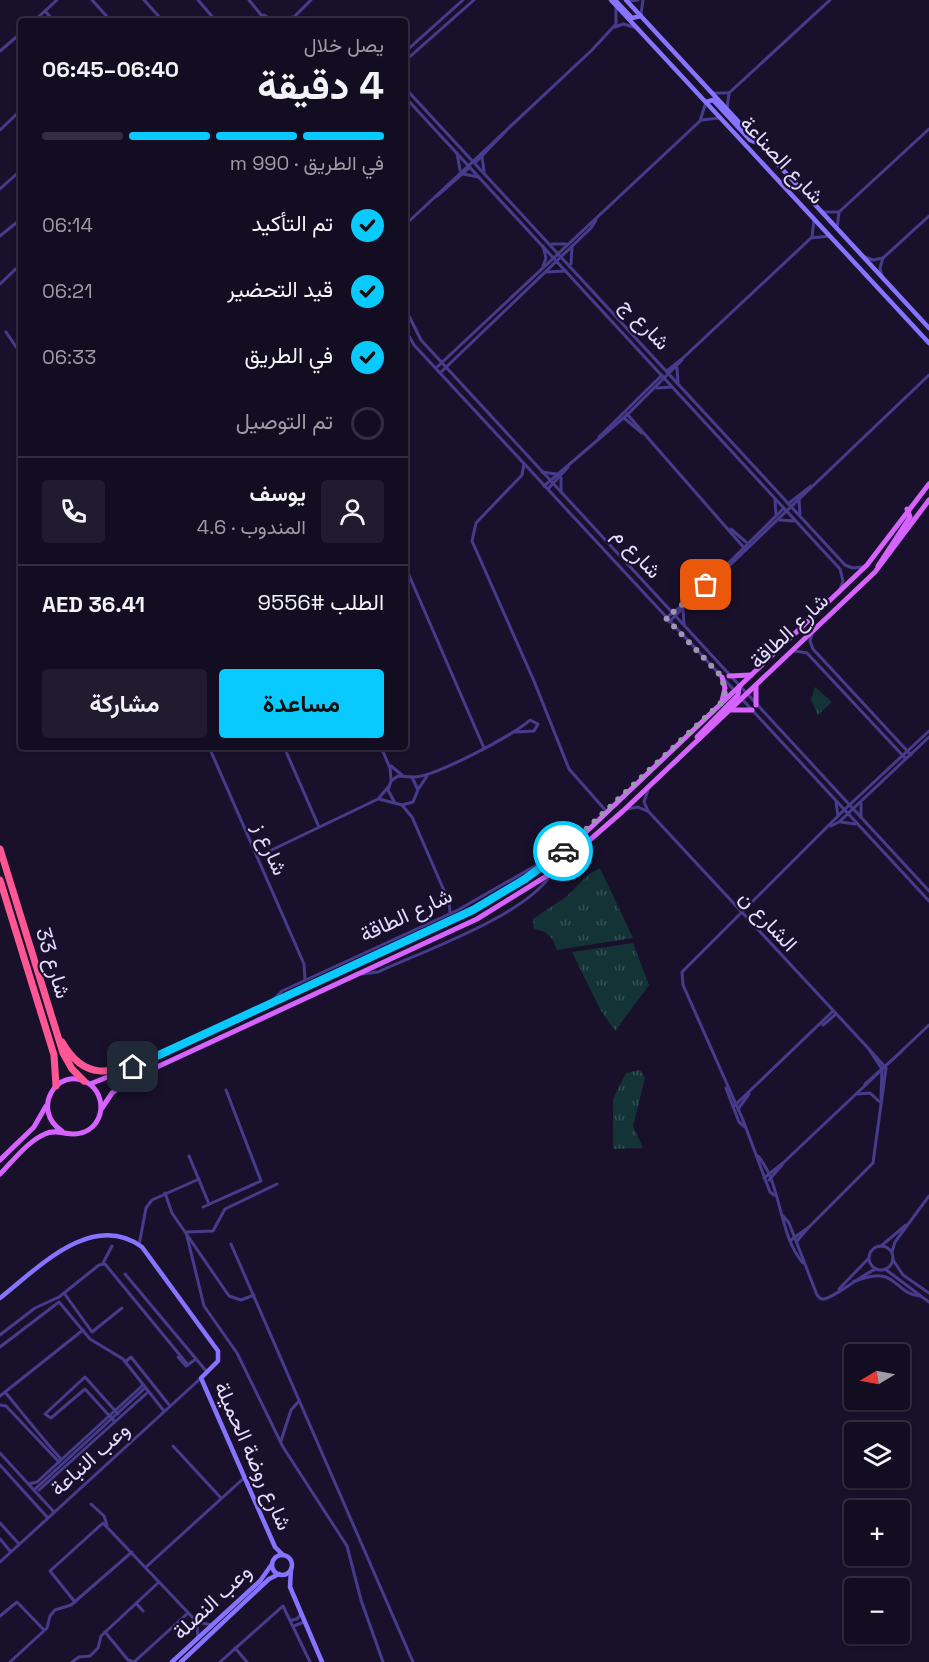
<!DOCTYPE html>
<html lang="ar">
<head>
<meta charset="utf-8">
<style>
	body { margin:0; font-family:"Space Grotesk",Vazirmatn,sans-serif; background:#201b2e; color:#f1f3f6; direction:rtl; height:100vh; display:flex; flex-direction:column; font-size:22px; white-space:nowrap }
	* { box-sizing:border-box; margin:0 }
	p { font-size:20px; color:#9d9ca5 }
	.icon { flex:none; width:33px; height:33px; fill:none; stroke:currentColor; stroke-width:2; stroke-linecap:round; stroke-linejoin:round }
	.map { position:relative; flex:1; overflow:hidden; direction:ltr }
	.sheet { position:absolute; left:18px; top:18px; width:390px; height:732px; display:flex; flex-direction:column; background:#130d21; border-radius:6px; box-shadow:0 2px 4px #0004,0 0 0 2px #322d3f; direction:rtl }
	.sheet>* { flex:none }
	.needle { width:39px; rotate:260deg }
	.tools { position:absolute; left:844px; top:1344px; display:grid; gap:12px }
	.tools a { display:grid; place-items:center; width:66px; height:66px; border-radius:6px; background:#130d21; box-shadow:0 2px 4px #0004,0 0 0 2px #322d3f; font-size:30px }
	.pin { position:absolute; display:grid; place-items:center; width:51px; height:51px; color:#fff; margin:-26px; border-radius:12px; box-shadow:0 3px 9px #0006 }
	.courier { position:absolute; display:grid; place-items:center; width:60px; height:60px; margin:-30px; border:4px solid #08caff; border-radius:50%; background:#fff; color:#222; box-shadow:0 2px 8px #0007 }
	.headline em { font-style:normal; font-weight:700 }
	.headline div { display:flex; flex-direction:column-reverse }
	.headline { display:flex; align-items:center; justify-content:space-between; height:102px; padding:0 24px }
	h1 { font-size:39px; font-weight:700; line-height:45px }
	.bar { display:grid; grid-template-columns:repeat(4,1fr); gap:9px 6px; align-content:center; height:72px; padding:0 24px }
	.bar i { height:8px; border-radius:4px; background:#322d3f }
	.bar .on { background:#08caff }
	.bar p { grid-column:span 4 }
	.line { display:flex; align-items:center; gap:15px; padding:0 24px; border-top:2px solid #322d3f }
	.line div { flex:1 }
	.round { display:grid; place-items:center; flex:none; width:63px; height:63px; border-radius:6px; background:#201b2e }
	ol { padding:0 24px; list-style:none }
	li { display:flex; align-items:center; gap:18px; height:66px }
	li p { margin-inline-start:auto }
	li .icon { padding:6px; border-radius:50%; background:#08caff; color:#111; stroke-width:4 }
	li:last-child { color:#9d9ca5 }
	li i { width:33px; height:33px; border:3px solid #322d3f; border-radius:50% }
	.primary-button { display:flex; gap:12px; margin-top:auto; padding:12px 24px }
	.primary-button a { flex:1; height:69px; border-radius:6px; background:#08caff; color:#111; font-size:24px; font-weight:700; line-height:69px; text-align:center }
	.primary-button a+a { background:#201b2e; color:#f1f3f6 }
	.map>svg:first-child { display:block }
	.grass { fill:url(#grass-tufts) }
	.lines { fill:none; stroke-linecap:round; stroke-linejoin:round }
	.street { stroke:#473b8c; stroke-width:3 }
	.secondary { stroke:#8673ff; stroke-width:4.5 }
	.primary { stroke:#d663ff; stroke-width:5 }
	.highway { stroke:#ff5794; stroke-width:7 }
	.done { stroke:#9d95b5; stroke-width:6; stroke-dasharray:0 10.8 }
	.route { stroke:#08caff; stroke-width:8 }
	.labels { text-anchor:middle; stroke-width:4.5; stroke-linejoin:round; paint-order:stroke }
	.street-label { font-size:21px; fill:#e4dcff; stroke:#19112c }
</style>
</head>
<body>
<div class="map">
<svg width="929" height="1662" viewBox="0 0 929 1662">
	<defs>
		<pattern id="grass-tufts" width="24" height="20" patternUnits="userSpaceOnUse" patternTransform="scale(1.5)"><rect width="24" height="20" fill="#143336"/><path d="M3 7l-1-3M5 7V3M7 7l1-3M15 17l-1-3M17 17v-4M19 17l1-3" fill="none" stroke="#365054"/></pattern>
	</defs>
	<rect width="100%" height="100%" fill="#19112c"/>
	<g class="grass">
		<path d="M815 687 832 702 818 715 811 700Z"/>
		<path d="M600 868 633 938 557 950C553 938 548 931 534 929L533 919 566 897 589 874Z"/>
		<path d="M633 943 649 985 615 1031 600 1009 572 952Z"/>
		<path d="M640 1070 645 1078 633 1126 643 1148 613 1149V1099L626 1073Z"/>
	</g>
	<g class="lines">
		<g class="street">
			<path d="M92 0 111 21"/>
			<path d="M144 0 163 21"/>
			<path d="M198 0 216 21"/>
			<path d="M249 0 266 21"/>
			<path d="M628 1 638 0"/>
			<path d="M45 11 54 21"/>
			<path d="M641 14 643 0"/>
			<path d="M264 15 274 21"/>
			<path d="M34 21 57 0"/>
			<path d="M283 21 292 17"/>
			<path d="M290 21 311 0"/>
			<path d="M615 27 623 24 634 27"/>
			<path d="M0 51 21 33"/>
			<path d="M405 52 463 0"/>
			<path d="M405 61 474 0"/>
			<path d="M405 88 845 565 853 568 862 567"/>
			<path d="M713 93H729"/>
			<path d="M405 97 840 569 843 581 840 589"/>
			<path d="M727 109 729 93 830 0"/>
			<path d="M702 120 719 118"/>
			<path d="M0 130 21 110"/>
			<path d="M457 153 460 170"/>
			<path d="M482 157 484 171"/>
			<path d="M475 163 506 131"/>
			<path d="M463 174 479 177"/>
			<path d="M0 189 21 170"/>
			<path d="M437 196 470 167"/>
			<path d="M823 212H839"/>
			<path d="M405 225 592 50 616 24V7"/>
			<path d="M837 228 839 212 929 129"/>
			<path d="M0 236 21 219"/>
			<path d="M812 237 814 220"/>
			<path d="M552 244H566"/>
			<path d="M543 246 546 258 543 266"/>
			<path d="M865 257 873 260 883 258 929 216"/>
			<path d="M571 264 572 247"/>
			<path d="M546 272 566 271"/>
			<path d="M882 276 880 268 883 258"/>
			<path d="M0 284 21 264"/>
			<path d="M405 308 421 340 929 891"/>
			<path d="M405 329 414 345 735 691"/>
			<path d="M6 332 21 354"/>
			<path d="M436 368 700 121 706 102"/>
			<path d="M677 368 678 382"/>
			<path d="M667 371 683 358 811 238 830 236"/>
			<path d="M440 373 591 228 596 220"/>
			<path d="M657 388 671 387"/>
			<path d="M627 414 746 550"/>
			<path d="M624 418 642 433"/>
			<path d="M599 437 662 375"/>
			<path d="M524 464 522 475 476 523 472 541 534 681 569 769 607 812"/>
			<path d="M542 472 556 474"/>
			<path d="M561 478V492"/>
			<path d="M544 486 628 414 682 360"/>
			<path d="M548 489 568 467"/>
			<path d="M775 500 776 515"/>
			<path d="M799 500 800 514"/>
			<path d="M788 504 811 486"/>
			<path d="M780 520 794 521"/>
			<path d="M731 529 746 542"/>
			<path d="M405 566 484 748"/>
			<path d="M723 569 730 565 929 375"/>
			<path d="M683 610 684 624"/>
			<path d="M666 618 696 595"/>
			<path d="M669 622 783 509"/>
			<path d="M812 634 810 641 813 649 911 755"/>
			<path d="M795 651 807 653 906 759"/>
			<path d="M741 698 929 901"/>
			<path d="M209 747 304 964 305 980"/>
			<path d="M284 747 319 827"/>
			<path d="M381 747 390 768 391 779"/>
			<path d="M391 766 402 775"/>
			<path d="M412 777C431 779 514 735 530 720L538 724 534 731 515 732"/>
			<path d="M419 788 427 776"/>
			<path d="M648 790 644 802 648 811 868 1048 882 1069 881 1098"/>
			<path d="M379 799 402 805 413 802 418 790 412 777 398 776 391 781 388 790 395 803"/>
			<path d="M836 802 838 816"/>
			<path d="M402 805 412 817 449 902 450 912"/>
			<path d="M627 809 638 807 647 811"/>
			<path d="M861 817V803"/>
			<path d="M841 822 855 824"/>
			<path d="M831 826 839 822 929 737"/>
			<path d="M257 857 378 799 389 786"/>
			<path d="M362 974 378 972C424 951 523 916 550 876"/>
			<path d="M271 1002 282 991 458 910 549 858"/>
			<path d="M823 1025 836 1014"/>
			<path d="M865 1084 902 1051"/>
			<path d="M726 1088 739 1122 745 1127"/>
			<path d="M858 1094 870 1093 880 1102"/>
			<path d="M733 1107 833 1011"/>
			<path d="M738 1109 749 1094"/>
			<path d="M189 1156 209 1204"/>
			<path d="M758 1156C782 1184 778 1234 803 1263"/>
			<path d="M764 1178 783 1163 929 1025"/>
			<path d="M769 1180 782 1165"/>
			<path d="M277 1184 225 1209 213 1231 186 1232 204 1306 237 1353 283 1447 347 1546 361 1600 383 1662"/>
			<path d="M165 1193 172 1213 229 1296 241 1300 254 1295"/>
			<path d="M774 1195 770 1192 743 1120 683 985 682 972 844 810 929 731"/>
			<path d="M203 1207 261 1181 226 1090"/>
			<path d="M783 1216 789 1223 817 1295 821 1299C831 1301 862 1274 876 1269"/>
			<path d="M791 1240 809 1227 873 1163 886 1068 868 1048"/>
			<path d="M797 1241 808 1228"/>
			<path d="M231 1244 413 1662"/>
			<path d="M139 1245 146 1208 152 1200 199 1179"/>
			<path d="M881 1246 906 1225"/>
			<circle cx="881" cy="1258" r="12"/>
			<path d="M892 1252 895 1242 929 1196"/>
			<path d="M893 1260 903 1275 929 1293"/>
			<path d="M103 1263 112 1246"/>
			<path d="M885 1269 929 1302"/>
			<path d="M125 1274 207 1372"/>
			<path d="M853 1282C899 1263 891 1293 920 1296"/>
			<path d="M839 1289 868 1259"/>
			<path d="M64 1293 92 1332 122 1308"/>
			<path d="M0 1335 35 1308 59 1297 99 1265 105 1264 188 1365"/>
			<path d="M0 1347 59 1302 90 1339 123 1359 164 1411"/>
			<path d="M178 1357 186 1366 196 1359"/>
			<path d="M125 1362 131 1357 170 1406"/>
			<path d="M5 1392C24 1415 41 1437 61 1459"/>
			<path d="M0 1396 83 1330"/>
			<path d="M0 1405 6 1406 59 1462"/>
			<path d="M115 1422 85 1389 51 1418 45 1414 85 1377 118 1414"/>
			<path d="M281 1441 291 1410 299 1401"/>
			<path d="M173 1446 221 1498"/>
			<path d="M0 1453 54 1512"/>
			<path d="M0 1465 47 1517"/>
			<path d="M28 1484 37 1482 143 1385"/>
			<path d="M34 1490 145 1388"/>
			<path d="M39 1490 148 1392"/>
			<path d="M91 1504 104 1516 107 1525"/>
			<path d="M0 1523 19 1544"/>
			<path d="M0 1539 10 1551"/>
			<path d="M0 1562 201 1378"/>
			<path d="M146 1567 244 1478"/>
			<path d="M75 1602 50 1571 103 1523 197 1622 212 1625"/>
			<path d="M136 1603 143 1611"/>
			<path d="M0 1616 17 1602 44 1630"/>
			<path d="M292 1620 297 1619 301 1614"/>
			<path d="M197 1624 198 1638"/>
			<path d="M294 1626 304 1622"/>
			<path d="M105 1632 128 1660 134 1662 188 1613"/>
			<path d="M235 1648 247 1662"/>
			<path d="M10 1662 47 1628 50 1616 55 1610 71 1605 132 1552"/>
			<path d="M72 1662 79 1657 90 1656 98 1648 101 1636 159 1582"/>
			<path d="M220 1662 283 1606 310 1662"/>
		</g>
		<g class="secondary">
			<path d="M611 0 929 343"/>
			<path d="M615 0 632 18 641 16"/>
			<path d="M626 0 929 328"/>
			<path d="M706 102 713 100 750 140 757 143"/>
			<path d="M0 1298C37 1269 92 1210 142 1247L218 1351V1361L201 1378 275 1547 283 1555"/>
			<circle cx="282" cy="1565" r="10"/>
			<path d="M291 1569 290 1587 322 1662"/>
			<path d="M172 1662 260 1581 272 1564"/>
			<path d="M181 1662 269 1579 279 1574"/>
		</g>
		<g class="primary">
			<path d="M878 566 910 517 907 509"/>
			<path d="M729 676 751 675"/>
			<path d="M722 677 725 688 722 701"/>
			<path d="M756 686V705"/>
			<path d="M732 710H752"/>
			<path d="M697 737 738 695 739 687"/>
			<path d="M144 1062 473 910 525 879 584 834 867 565 929 484"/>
			<path d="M90 1084 133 1067"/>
			<path d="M102 1108 112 1093 131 1079 477 919 553 872 623 811 875 572 929 500"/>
			<path d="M0 1160 34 1127 46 1106"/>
			<path d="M0 1174C13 1161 28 1141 45 1134 57 1128 69 1137 81 1133 104 1127 108 1096 88 1083 57 1065 30 1110 62 1131"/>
		</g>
		<g class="highway">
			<path d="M0 849 63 1053 72 1069 84 1081"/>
			<path d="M0 880 54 1055 56 1086"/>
			<path d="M62 1042C84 1081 111 1074 147 1060"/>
		</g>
	</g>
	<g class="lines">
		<path class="done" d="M563 851 721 703 725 693 722 677 666 618 706 585"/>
		<path class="route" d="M133 1067 473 910 525 879 563 851"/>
	</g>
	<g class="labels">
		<g class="street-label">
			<text transform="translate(782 160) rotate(47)" y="7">شارع الصناعة</text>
			<text transform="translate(645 324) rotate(47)" y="7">شارع ج</text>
			<text transform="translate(637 553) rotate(47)" y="7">شارع م</text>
			<text transform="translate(789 631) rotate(-43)" y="7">شارع الطاقة</text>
			<text transform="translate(270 849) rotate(66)" y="7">شارع ز</text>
			<text transform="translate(406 915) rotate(-25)" y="7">شارع الطاقة</text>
			<text transform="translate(768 921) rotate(47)" y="7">الشارع ن</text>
			<text transform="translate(53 963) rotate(73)" y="7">شارع 33</text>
			<text transform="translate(253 1456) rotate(66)" y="7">شارع روضة الحميلة</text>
			<text transform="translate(90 1459) rotate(-42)" y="7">وعب النباعة</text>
			<text transform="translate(212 1602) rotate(-43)" y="7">وعب النصلة</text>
		</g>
	</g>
</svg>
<div class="tools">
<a><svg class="needle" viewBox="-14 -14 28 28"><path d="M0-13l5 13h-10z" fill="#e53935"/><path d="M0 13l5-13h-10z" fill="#9d9ca5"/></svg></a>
<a><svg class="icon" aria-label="layers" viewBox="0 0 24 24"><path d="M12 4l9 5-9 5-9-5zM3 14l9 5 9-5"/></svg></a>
<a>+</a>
<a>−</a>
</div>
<div class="pin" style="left:706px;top:585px;background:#ea580c"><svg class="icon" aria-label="bag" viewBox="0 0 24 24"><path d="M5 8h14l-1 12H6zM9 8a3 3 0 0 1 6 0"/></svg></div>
<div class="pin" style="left:133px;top:1067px;background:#1f2937"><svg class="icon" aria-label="home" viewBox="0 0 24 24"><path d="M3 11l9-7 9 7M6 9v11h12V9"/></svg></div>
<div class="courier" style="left:563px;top:851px"><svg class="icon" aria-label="car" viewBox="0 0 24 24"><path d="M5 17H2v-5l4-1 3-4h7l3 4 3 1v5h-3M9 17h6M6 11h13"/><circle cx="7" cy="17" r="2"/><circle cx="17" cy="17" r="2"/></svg></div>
<section class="sheet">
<div class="headline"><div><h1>4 دقيقة</h1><p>يصل خلال</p></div><em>06:40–06:45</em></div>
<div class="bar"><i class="on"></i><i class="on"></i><i class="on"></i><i></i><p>في الطريق · 990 m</p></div>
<ol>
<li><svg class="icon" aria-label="check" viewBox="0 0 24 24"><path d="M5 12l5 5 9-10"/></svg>تم التأكيد<p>06:14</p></li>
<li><svg class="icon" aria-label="check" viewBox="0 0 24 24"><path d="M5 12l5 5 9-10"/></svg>قيد التحضير<p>06:21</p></li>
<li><svg class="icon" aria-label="check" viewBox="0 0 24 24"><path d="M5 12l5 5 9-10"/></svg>في الطريق<p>06:33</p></li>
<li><i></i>تم التوصيل</li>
</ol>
<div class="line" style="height:108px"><a class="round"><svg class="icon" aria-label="person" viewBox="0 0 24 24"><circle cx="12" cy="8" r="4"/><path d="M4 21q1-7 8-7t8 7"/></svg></a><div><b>يوسف</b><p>المندوب · 4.6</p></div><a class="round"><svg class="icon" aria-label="phone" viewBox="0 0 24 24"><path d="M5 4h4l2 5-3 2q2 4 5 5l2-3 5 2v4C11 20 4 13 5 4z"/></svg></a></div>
<div class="line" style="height:78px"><div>الطلب #9556</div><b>AED 36.41</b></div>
<div class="primary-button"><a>مساعدة</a><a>مشاركة</a></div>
</section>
</div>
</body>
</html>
